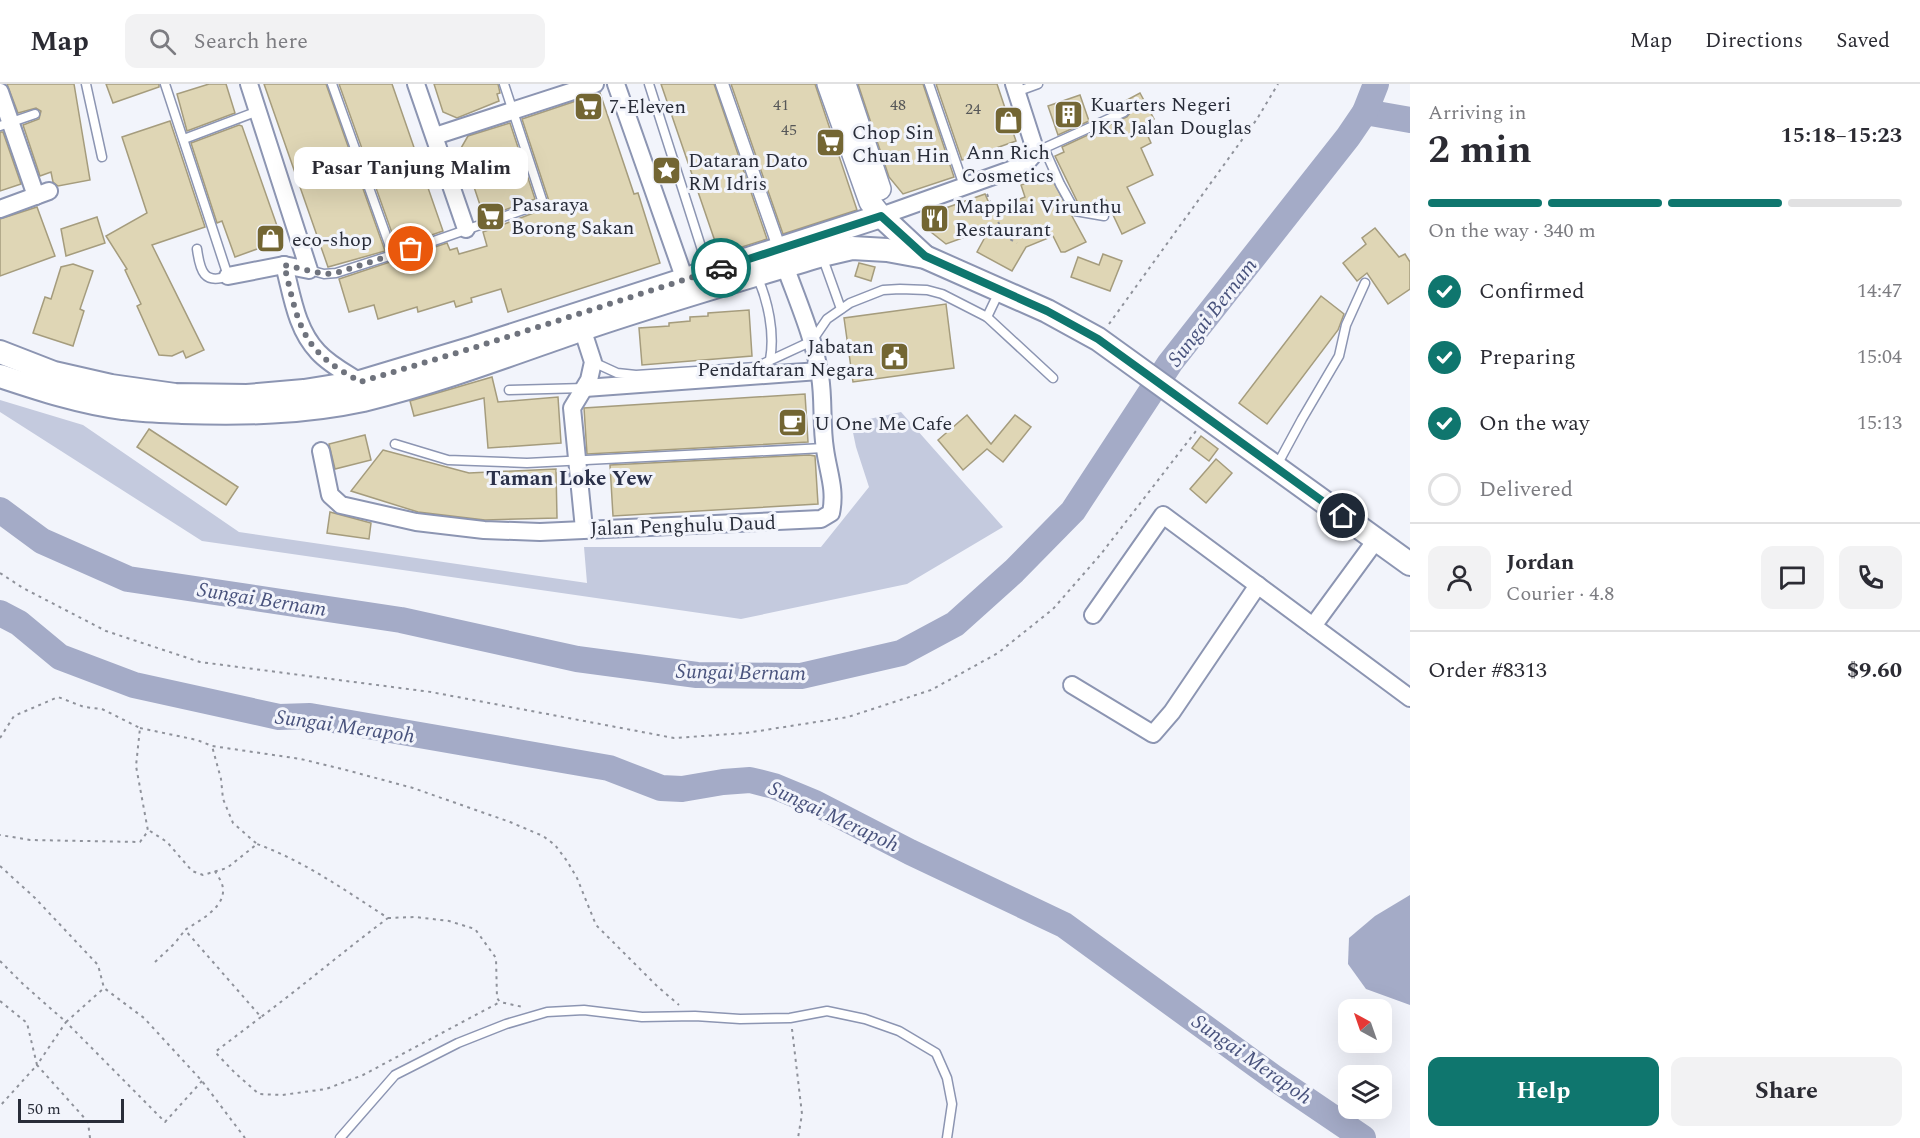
<!DOCTYPE html>
<html lang="en">
<head>
<meta charset="utf-8">
<style>
	body { margin:0; font-family:Spectral,serif; background:#f2f2f3; color:#2b2b33; height:100vh; display:flex; flex-direction:column; font-size:22px; white-space:nowrap }
	* { box-sizing:border-box; margin:0 }
	p { font-size:20px; color:#7c7c81 }
	.icon { flex:none; width:33px; height:33px; fill:none; stroke:currentColor; stroke-width:2; stroke-linecap:round; stroke-linejoin:round }
	.map { position:relative; flex:1; overflow:hidden }
	.panel { display:flex; flex-direction:column; background:#fff; width:510px }
	.panel>* { flex:none }
	.needle { width:39px; rotate:320deg }
	.controls { position:absolute; left:1338px; top:915px; display:grid; gap:12px }
	.controls a { display:grid; place-items:center; width:54px; height:54px; border-radius:12px; background:#fff; box-shadow:0 6px 24px #0002; font-size:30px }
	.scale { position:absolute; left:18px; bottom:15px; width:106px; box-sizing:border-box; padding-left:6px; border:3px solid #292d39; border-top:0; font-size:16px; line-height:21px; white-space:nowrap; color:#292d39; -webkit-text-stroke:4px #f2f4fb; paint-order:stroke }
	.pin { position:absolute; display:grid; place-items:center; width:51px; height:51px; color:#fff; margin:-26px; border:3px solid #fff; border-radius:50%; box-shadow:0 2px 6px #0007 }
	.courier { position:absolute; display:grid; place-items:center; width:60px; height:60px; margin:-30px; border:4px solid #0f766e; border-radius:50%; background:#fff; color:#222; box-shadow:0 2px 8px #0007 }
	.bubble { position:absolute; height:42px; border-radius:12px; background:#fff; box-shadow:0 6px 24px #0002; font-size:20px; font-weight:700; line-height:42px; text-align:center }
	.head em { font-style:normal; font-weight:700 }
	.head div { display:flex; flex-direction:column-reverse }
	.head { display:flex; align-items:center; justify-content:space-between; height:102px; padding:0 18px }
	h1 { font-size:39px; font-weight:700; line-height:45px }
	.bar { display:grid; grid-template-columns:repeat(4,1fr); gap:9px 6px; align-content:center; height:72px; padding:0 18px }
	.bar i { height:8px; border-radius:4px; background:#e1e1e2 }
	.bar .active { background:#0f766e }
	.bar p { grid-column:span 4 }
	.line { display:flex; align-items:center; gap:15px; padding:0 18px; border-top:2px solid #e1e1e2 }
	.line div { flex:1 }
	.round { display:grid; place-items:center; flex:none; width:63px; height:63px; border-radius:12px; background:#f2f2f3 }
	ol { padding:0 18px; list-style:none }
	li { display:flex; align-items:center; gap:18px; height:66px }
	li p { margin-inline-start:auto }
	li .icon { padding:6px; border-radius:50%; background:#0f766e; color:#fff; stroke-width:4 }
	li:last-child { color:#7c7c81 }
	li i { width:33px; height:33px; border:3px solid #e1e1e2; border-radius:50% }
	.primary-button { display:flex; gap:12px; margin-top:auto; padding:12px 18px }
	.primary-button a { flex:1; height:69px; border-radius:12px; background:#0f766e; color:#fff; font-size:24px; font-weight:700; line-height:69px; text-align:center }
	.primary-button a+a { background:#f2f2f3; color:#2b2b33 }
	header { display:flex; align-items:center; gap:36px; box-sizing:border-box; height:84px; padding:0 30px; background:#fff; border-bottom:2px solid #e1e1e2 }
	header strong { font-size:28px }
	nav { display:flex; gap:33px; margin-inline-start:auto; font-size:21px }
	.search { width:420px; height:54px; background:#f2f2f3; display:flex; align-items:center; gap:15px; box-sizing:border-box; padding:0 21px; border-radius:12px; color:#7c7c81; font-size:22px }
	main { display:flex; flex:1; min-height:0 }
	.map>svg:first-child { display:block }
	.green { fill:#c4cade }
	.water { fill:#a4abc7 }
	.lines { fill:none; stroke-linecap:round; stroke-linejoin:round }
	.river { stroke:#a4abc7; stroke-width:26 }
	.building { fill:#dfd6b5; stroke:#a59c7d; stroke-width:1.5 }
	.service-casing { stroke:#8c95b2; stroke-width:11 }
	.pedestrian-casing { stroke:#8c95b2; stroke-width:15 }
	.minor-casing { stroke:#8c95b2; stroke-width:20 }
	.tertiary-casing { stroke:#8c95b2; stroke-width:24 }
	.secondary-casing { stroke:#8c95b2; stroke-width:26 }
	.path { stroke:#8f929b; stroke-width:2; stroke-dasharray:3 4.5; stroke-linecap:butt }
	.service { stroke:#fff; stroke-width:8 }
	.pedestrian { stroke:#fff; stroke-width:12 }
	.minor { stroke:#fff; stroke-width:16 }
	.tertiary { stroke:#fff; stroke-width:21 }
	.secondary { stroke:#fff; stroke-width:22 }
	.done { stroke:#6f737d; stroke-width:6; stroke-dasharray:0 10.8 }
	.route { stroke:#0f766e; stroke-width:8 }
	.labels { text-anchor:middle; stroke-width:6; stroke-linejoin:round; paint-order:stroke }
	.number-label { font-size:16px; fill:#565758 }
	.poi-label { font-size:20px; fill:#292d39; stroke:#f2f4fb; text-anchor:start }
	.street-label { font-size:20px; fill:#292d39; stroke:#f2f4fb }
	.water-label { font-size:21px; font-style:italic; fill:#49537d; stroke:#f2f4fb }
	.neighbourhood-label { font-size:21px; font-weight:bold; fill:#2b314a; stroke:#f2f4fb }
</style>
</head>
<body>
<header>
<strong>Map</strong>
<div class="search"><svg class="icon" aria-label="search" viewBox="0 0 24 24"><circle cx="10" cy="10" r="6"/><path d="M15 15l6 6"/></svg>Search here</div>
<nav><a>Map</a><a>Directions</a><a>Saved</a></nav>
</header>
<main>
<div class="map">
<svg width="1410" height="1054" viewBox="0 0 1410 1054">
	<rect width="100%" height="100%" fill="#f2f4fb"/>
	<path class="green" d="M0 316 83 341 239 448 587 499 584 463H821L869 403 856 363 851 339 901 328 1003 443 907 500 741 535 202 457 0 328Z"/>
	<path class="water" d="M1410 811V921L1366 905 1348 880 1349 854 1375 832Z"/>
	<g class="lines">
		<g class="river">
			<path d="M1365 28 1410 36"/>
			<path d="M0 426 42 457 128 495 401 536 577 575 697 591 801 592 901 569 955 540 1014 487 1073 427 1170 279 1348 53 1365 28 1376 0"/>
			<path d="M0 529 19 539 60 573 134 601 279 633 310 632 609 684 661 704 682 705 723 698 750 696 774 702 815 719 910 768 1064 841 1273 993 1363 1054"/>
		</g>
	</g>
	<g class="building">
		<path d="M7 0H74L90 96 58 102 53 98 51 88 40 92 23 41 39 35 41 27 36 24 18 29Z"/>
		<path d="M106 0H159V3L113 19Z"/>
		<path d="M209 0H226L235 29 187 47 177 10Z"/>
		<path d="M264 0H326L385 167 328 183Z"/>
		<path d="M339 0H392L443 147 397 163Z"/>
		<path d="M434 0H498L500 9 497 10 499 17 457 34 443 28Z"/>
		<path d="M661 0H714L767 155 726 168 718 166Z"/>
		<path d="M731 0H815L857 126 783 150Z"/>
		<path d="M858 0H923L954 93 903 110 889 93Z"/>
		<path d="M936 0H997L1016 57 962 76Z"/>
		<path d="M600 9 634 110 638 109 660 179 508 228 501 205 471 214 472 218 456 223 454 217 418 228 417 223 378 235 374 221 349 228 339 195 447 159 450 166 457 164 459 170 487 162 483 148 547 124 549 117 522 35Z"/>
		<path d="M1140 9 1154 35 1143 41 1151 59 1141 64 1153 91 1127 103 1145 139 1122 150 1106 116 1090 123 1079 121 1055 72 1064 68 1062 63 1127 33 1131 28 1125 17Z"/>
		<path d="M1080 11 1089 37 1058 51 1048 22Z"/>
		<path d="M170 37 205 143 152 161 204 266 186 274 183 267 172 272 159 271 137 222 141 220 125 186 127 185 106 152 147 129 122 53Z"/>
		<path d="M510 39 535 115 496 129 480 121 461 64 468 52Z"/>
		<path d="M239 41 242 42 282 156 235 173 222 137 217 139 191 59Z"/>
		<path d="M0 48H3L21 100 0 107Z"/>
		<path d="M1048 88 1086 158 1065 168H1061L1053 152 1026 163 1012 187 977 168 990 144 946 160 931 148 926 131 985 110 992 126 1025 113 1021 101 1033 97 1032 93Z"/>
		<path d="M37 123 55 172 0 192V135Z"/>
		<path d="M97 133 105 159 66 172 61 145Z"/>
		<path d="M1375 144 1399 173 1405 170 1410 178V205L1388 220 1367 189 1357 197 1343 179 1366 160 1362 154Z"/>
		<path d="M1103 170 1122 177 1110 207 1071 193 1078 173 1099 181Z"/>
		<path d="M859 179 875 183 871 197 855 192Z"/>
		<path d="M73 180 93 187 80 225 84 227 73 262 33 249 45 213 51 215 61 183Z"/>
		<path d="M1321 212 1344 230 1338 246 1267 340 1239 319Z"/>
		<path d="M946 220 954 284 853 298 844 234Z"/>
		<path d="M749 226 752 272 642 281 639 244 669 242V239L690 237V233L708 232V229Z"/>
		<path d="M492 293 498 318 558 313 561 359 488 364 484 314 414 332 410 317Z"/>
		<path d="M805 310 808 358 587 370 584 324Z"/>
		<path d="M967 331 991 360 1015 331 1031 343 1003 378 987 365 963 386 938 356Z"/>
		<path d="M149 345 238 403 226 421 137 363Z"/>
		<path d="M365 351 371 376 335 385 329 360Z"/>
		<path d="M1201 352 1218 365 1209 377 1192 364Z"/>
		<path d="M383 366 469 389 556 385 557 434 485 436 418 428 351 407Z"/>
		<path d="M809 371 815 372 818 420 613 432 610 381Z"/>
		<path d="M1216 375 1232 389 1206 419 1190 405Z"/>
		<path d="M330 428 371 439 369 455 327 449Z"/>
	</g>
	<g class="lines">
		<defs>
			<g id="service">
				<path d="M86 0 102 73"/>
				<path d="M165 0 228 192C204 201 200 187 197 165"/>
				<path d="M332 0 393 171"/>
				<path d="M649 0 703 169 724 178"/>
				<path d="M929 0 964 102"/>
				<path d="M1016 8 1038 0"/>
				<path d="M0 42 35 30"/>
				<path d="M184 55 258 27"/>
				<path d="M1044 64 1060 100 1075 127 1104 132"/>
				<path d="M1040 66 1124 28"/>
				<path d="M647 86 674 77"/>
				<path d="M822 172 841 225"/>
				<path d="M309 186 324 190 336 189 411 165 543 119 504 0"/>
				<path d="M757 192C768 217 775 249 770 276"/>
				<path d="M987 233 1053 294"/>
				<path d="M593 278 617 289 636 291 756 283 812 257 827 235 850 219 883 206 900 205 927 206 942 210 987 233 999 208"/>
				<path d="M509 306 585 304"/>
				<path d="M395 360 448 376 527 379 824 364"/>
				<path d="M1276 383 1302 335 1339 272 1346 241 1365 199"/>
				<path d="M340 1054 395 991 458 959 506 940 547 928 584 926 642 933 695 932 740 935 790 934 827 927 865 935 899 947 936 969 947 994 952 1020 947 1054"/>
			</g>
			<path id="pedestrian" d="M722 0 780 166"/>
			<g id="minor">
				<path d="M416 0 466 145"/>
				<path d="M616 0 685 196"/>
				<path d="M0 8 36 112"/>
				<path d="M435 52 595 0"/>
				<path d="M0 125 49 107"/>
				<path d="M881 132 1013 85C1024 80 1035 76 1034 62L1014 0"/>
				<path d="M284 181C292 211 296 245 318 268 330 281 346 289 360 298"/>
				<path d="M228 192 284 181 309 186 249 0"/>
				<path d="M579 235 593 278 589 296 572 324 584 445"/>
				<path d="M585 304 819 287"/>
				<path d="M321 367 330 411 341 421 416 438 484 446 540 448 821 435 831 429C836 405 828 388 825 365 821 341 824 316 820 292 814 254 798 218 785 182"/>
				<path d="M1093 531 1163 431 1410 614"/>
				<path d="M1313 542 1376 456"/>
				<path d="M1072 601 1153 650 1172 628 1258 501"/>
			</g>
			<g id="tertiary">
				<path d="M828 0 870 118 881 132"/>
				<path d="M845 0 880 105"/>
			</g>
			<g id="secondary">
				<path d="M881 132 925 173"/>
				<path d="M0 268 54 289 111 302 175 311 247 312 304 307 360 298 473 264 881 132"/>
				<path d="M0 292C39 305 82 319 123 324 142 327 162 327 182 328 242 330 303 329 363 316 438 298 511 270 583 245 662 218 742 195 822 171L852 164 887 166 925 173 1047 227 1098 255 1410 480"/>
			</g>
		</defs>
		<use href="#service" class="service-casing"/>
		<use href="#pedestrian" class="pedestrian-casing"/>
		<use href="#minor" class="minor-casing"/>
		<use href="#tertiary" class="tertiary-casing"/>
		<use href="#secondary" class="secondary-casing"/>
		<g class="path">
			<path d="M987 110 1004 152 1017 159"/>
			<path d="M1109 240 1257 35 1278 0"/>
			<path d="M0 489 23 504 106 547 200 578 431 608 674 654 746 649 848 633 931 606 998 569 1053 525 1101 470 1196 347"/>
			<path d="M140 644 197 656 212 662 301 675 346 686 413 704 510 738 543 752 555 761 567 777 577 794 596 841 658 903 679 921"/>
			<path d="M0 654 14 632 58 613 84 623 102 625 140 644 136 682 148 747 140 758 30 756 0 751"/>
			<path d="M150 747 167 758 192 787 203 791 227 784 257 760 233 739 223 715 221 695 212 662"/>
			<path d="M0 782 35 814 98 881 104 904 144 934 202 997 245 1054"/>
			<path d="M215 787C217 791 221 796 222 800 229 822 200 836 185 846L261 933C304 901 345 866 388 834 346 807 304 777 257 760"/>
			<path d="M388 834 415 833 449 837 475 845 496 874 497 914 500 918 523 923"/>
			<path d="M0 877 24 901 66 938 104 904"/>
			<path d="M155 878 175 859 185 846"/>
			<path d="M0 917 27 939 37 981 0 1022"/>
			<path d="M261 933 215 968 235 989 259 1010 282 1011 326 1005 363 991 500 918"/>
			<path d="M792 945 802 1030 798 1054"/>
			<path d="M90 1054 88 1038 37 981 66 938 165 1038 202 997"/>
		</g>
		<use href="#service" class="service"/>
		<use href="#pedestrian" class="pedestrian"/>
		<use href="#minor" class="minor"/>
		<use href="#tertiary" class="tertiary"/>
		<use href="#secondary" class="secondary"/>
	</g>
	<g class="lines">
		<path class="done" d="M411 165 336 189 324 190 284 181C292 211 296 245 318 268 330 281 346 289 360 298L473 264 721 184"/>
		<path class="route" d="M721 184 881 132 925 172 1047 227 1098 255 1343 432"/>
	</g>
	<defs>
		<symbol id="supermarket-square" viewBox="-11 -11 22 22"><rect x="-9" y="-9" width="18" height="18" rx="4" fill="#736633" stroke="#f2f4fb"/><path d="M-6-5.5h2.5l.6 2H6L4.5 2H-2.5L-4.4-4H-6ZM-1.5 3.2a1.3 1.3 0 1 0 .1 0ZM3 3.2a1.3 1.3 0 1 0 .1 0Z" fill="#fff"/></symbol>
		<symbol id="building-square" viewBox="-11 -11 22 22"><rect x="-9" y="-9" width="18" height="18" rx="4" fill="#736633" stroke="#f2f4fb"/><path d="M-4-6H4V6H1V3H-1V6H-4ZM-2.5-4.3h1.7v1.8h-1.7ZM.8-4.3h1.7v1.8H.8ZM-2.5-1h1.7V.8h-1.7ZM.8-1h1.7V.8H.8Z" fill="#fff"/></symbol>
		<symbol id="shop-square" viewBox="-11 -11 22 22"><rect x="-9" y="-9" width="18" height="18" rx="4" fill="#736633" stroke="#f2f4fb"/><path d="M-5-2.5h2.3a2.7 3.5 0 0 1 5.4 0H5L5.5 6h-11ZM-1.5-2.5h3a1.5 2.3 0 0 0-3 0Z" fill="#fff"/></symbol>
		<symbol id="sight-square" viewBox="-11 -11 22 22"><rect x="-9" y="-9" width="18" height="18" rx="4" fill="#736633" stroke="#f2f4fb"/><path d="M0-6L1.8-2.2L6-1.7L2.9 1.2L3.7 5.4L0 3.3L-3.7 5.4L-2.9 1.2L-6-1.7L-1.8-2.2Z" fill="#fff"/></symbol>
		<symbol id="restaurant-square" viewBox="-11 -11 22 22"><rect x="-9" y="-9" width="18" height="18" rx="4" fill="#736633" stroke="#f2f4fb"/><path d="M-5-6h1v4h1v-4h1v4h1v-4h1v5L-1.5 .5V6h-2V.5L-5-1ZM5-6V6H3V1.5H1.5Q1.5-4 5-6Z" fill="#fff"/></symbol>
		<symbol id="civic-square" viewBox="-11 -11 22 22"><rect x="-9" y="-9" width="18" height="18" rx="4" fill="#736633" stroke="#f2f4fb"/><path d="M-.6-6.5H3V-4.5H.6V-3L4-1V1h2V6H-6V1h2V-1L-.6-3ZM-1.2 2.5V6h2.4V2.5Z" fill="#fff"/></symbol>
		<symbol id="cafe-square" viewBox="-11 -11 22 22"><rect x="-9" y="-9" width="18" height="18" rx="4" fill="#736633" stroke="#f2f4fb"/><path d="M-5.5-4.5H6V0H3Q3 3.5 0 3.5H-2.5Q-5.5 3.5-5.5 0ZM3-3.2v2h1.7v-2ZM-6 4.5H4V6H-6Z" fill="#fff"/></symbol>
	</defs>
	<g fill-rule="evenodd">
		<use href="#supermarket-square" x="572" y="6" width="33" height="33"/>
		<use href="#building-square" x="1052" y="14" width="33" height="33"/>
		<use href="#shop-square" x="992" y="20" width="33" height="33"/>
		<use href="#supermarket-square" x="814" y="42" width="33" height="33"/>
		<use href="#sight-square" x="650" y="70" width="33" height="33"/>
		<use href="#supermarket-square" x="474" y="116" width="33" height="33"/>
		<use href="#restaurant-square" x="918" y="118" width="33" height="33"/>
		<use href="#shop-square" x="254" y="138" width="33" height="33"/>
		<use href="#civic-square" x="878" y="256" width="33" height="33"/>
		<use href="#cafe-square" x="776" y="322" width="33" height="33"/>
	</g>
	<g class="labels">
		<g class="number-label">
			<text x="781" y="26">41</text>
			<text x="898" y="26">48</text>
			<text x="973" y="30">24</text>
			<text x="789" y="51">45</text>
		</g>
		<g class="poi-label">
			<text x="1090" y="27">Kuarters Negeri<tspan x="1090" dy="23">JKR Jalan Douglas</tspan></text>
			<text x="609" y="29">7-Eleven</text>
			<text x="852" y="55">Chop Sin<tspan x="852" dy="23">Chuan Hin</tspan></text>
			<text x="1008" y="75" text-anchor="middle">Ann Rich<tspan x="1008" dy="23">Cosmetics</tspan></text>
			<text x="688" y="83">Dataran Dato<tspan x="688" dy="23">RM Idris</tspan></text>
			<text x="511" y="127">Pasaraya<tspan x="511" dy="23">Borong Sakan</tspan></text>
			<text x="955" y="129">Mappilai Virunthu<tspan x="955" dy="23">Restaurant</tspan></text>
			<text x="292" y="162">eco-shop</text>
			<text x="874" y="269" text-anchor="end">Jabatan<tspan x="874" dy="23">Pendaftaran Negara</tspan></text>
			<text x="814" y="346">U One Me Cafe</text>
		</g>
		<g class="street-label">
			<text transform="translate(683 441) rotate(-2)" y="7">Jalan Penghulu Daud</text>
		</g>
		<g class="water-label">
			<text transform="translate(1212 228) rotate(-52)" y="7">Sungai Bernam</text>
			<text transform="translate(262 515) rotate(9)" y="7">Sungai Bernam</text>
			<text transform="translate(741 588) rotate(1)" y="7">Sungai Bernam</text>
			<text transform="translate(345 642) rotate(8)" y="7">Sungai Merapoh</text>
			<text transform="translate(834 732) rotate(25)" y="7">Sungai Merapoh</text>
			<text transform="translate(1252 975) rotate(35)" y="7">Sungai Merapoh</text>
		</g>
		<g class="neighbourhood-label">
			<text x="569" y="401">Taman Loke Yew</text>
		</g>
	</g>
</svg>
<div class="controls">
<a><svg class="needle" viewBox="-14 -14 28 28"><path d="M0-13l5 13h-10z" fill="#e53935"/><path d="M0 13l5-13h-10z" fill="#7c7c81"/></svg></a>
<a><svg class="icon" aria-label="layers" viewBox="0 0 24 24"><path d="M12 4l9 5-9 5-9-5zM3 14l9 5 9-5"/></svg></a>
</div>
<div class="scale">50 m</div>
<div class="pin" style="left:411px;top:165px;background:#ea580c"><svg class="icon" aria-label="bag" viewBox="0 0 24 24"><path d="M5 8h14l-1 12H6zM9 8a3 3 0 0 1 6 0"/></svg></div>
<div class="pin" style="left:1343px;top:432px;background:#1f2937"><svg class="icon" aria-label="home" viewBox="0 0 24 24"><path d="M3 11l9-7 9 7M6 9v11h12V9"/></svg></div>
<div class="courier" style="left:721px;top:184px"><svg class="icon" aria-label="car" viewBox="0 0 24 24"><path d="M5 17H2v-5l4-1 3-4h7l3 4 3 1v5h-3M9 17h6M6 11h13"/><circle cx="7" cy="17" r="2"/><circle cx="17" cy="17" r="2"/></svg></div>
<div class="bubble" style="left:294px;top:63px;width:234px">Pasar Tanjung Malim</div>
</div>
<section class="panel">
<div class="head"><div><h1>2 min</h1><p>Arriving in</p></div><em>15:18–15:23</em></div>
<div class="bar"><i class="active"></i><i class="active"></i><i class="active"></i><i></i><p>On the way · 340 m</p></div>
<ol>
<li><svg class="icon" aria-label="check" viewBox="0 0 24 24"><path d="M5 12l5 5 9-10"/></svg>Confirmed<p>14:47</p></li>
<li><svg class="icon" aria-label="check" viewBox="0 0 24 24"><path d="M5 12l5 5 9-10"/></svg>Preparing<p>15:04</p></li>
<li><svg class="icon" aria-label="check" viewBox="0 0 24 24"><path d="M5 12l5 5 9-10"/></svg>On the way<p>15:13</p></li>
<li><i></i>Delivered</li>
</ol>
<div class="line" style="height:108px"><a class="round"><svg class="icon" aria-label="person" viewBox="0 0 24 24"><circle cx="12" cy="8" r="4"/><path d="M4 21q1-7 8-7t8 7"/></svg></a><div><b>Jordan</b><p>Courier · 4.8</p></div><a class="round"><svg class="icon" aria-label="chat" viewBox="0 0 24 24"><path d="M4 5h16v11H9l-5 4z"/></svg></a><a class="round"><svg class="icon" aria-label="phone" viewBox="0 0 24 24"><path d="M5 4h4l2 5-3 2q2 4 5 5l2-3 5 2v4C11 20 4 13 5 4z"/></svg></a></div>
<div class="line" style="height:78px"><div>Order #8313</div><b>$9.60</b></div>
<div class="primary-button"><a>Help</a><a>Share</a></div>
</section>
</main>
</body>
</html>
